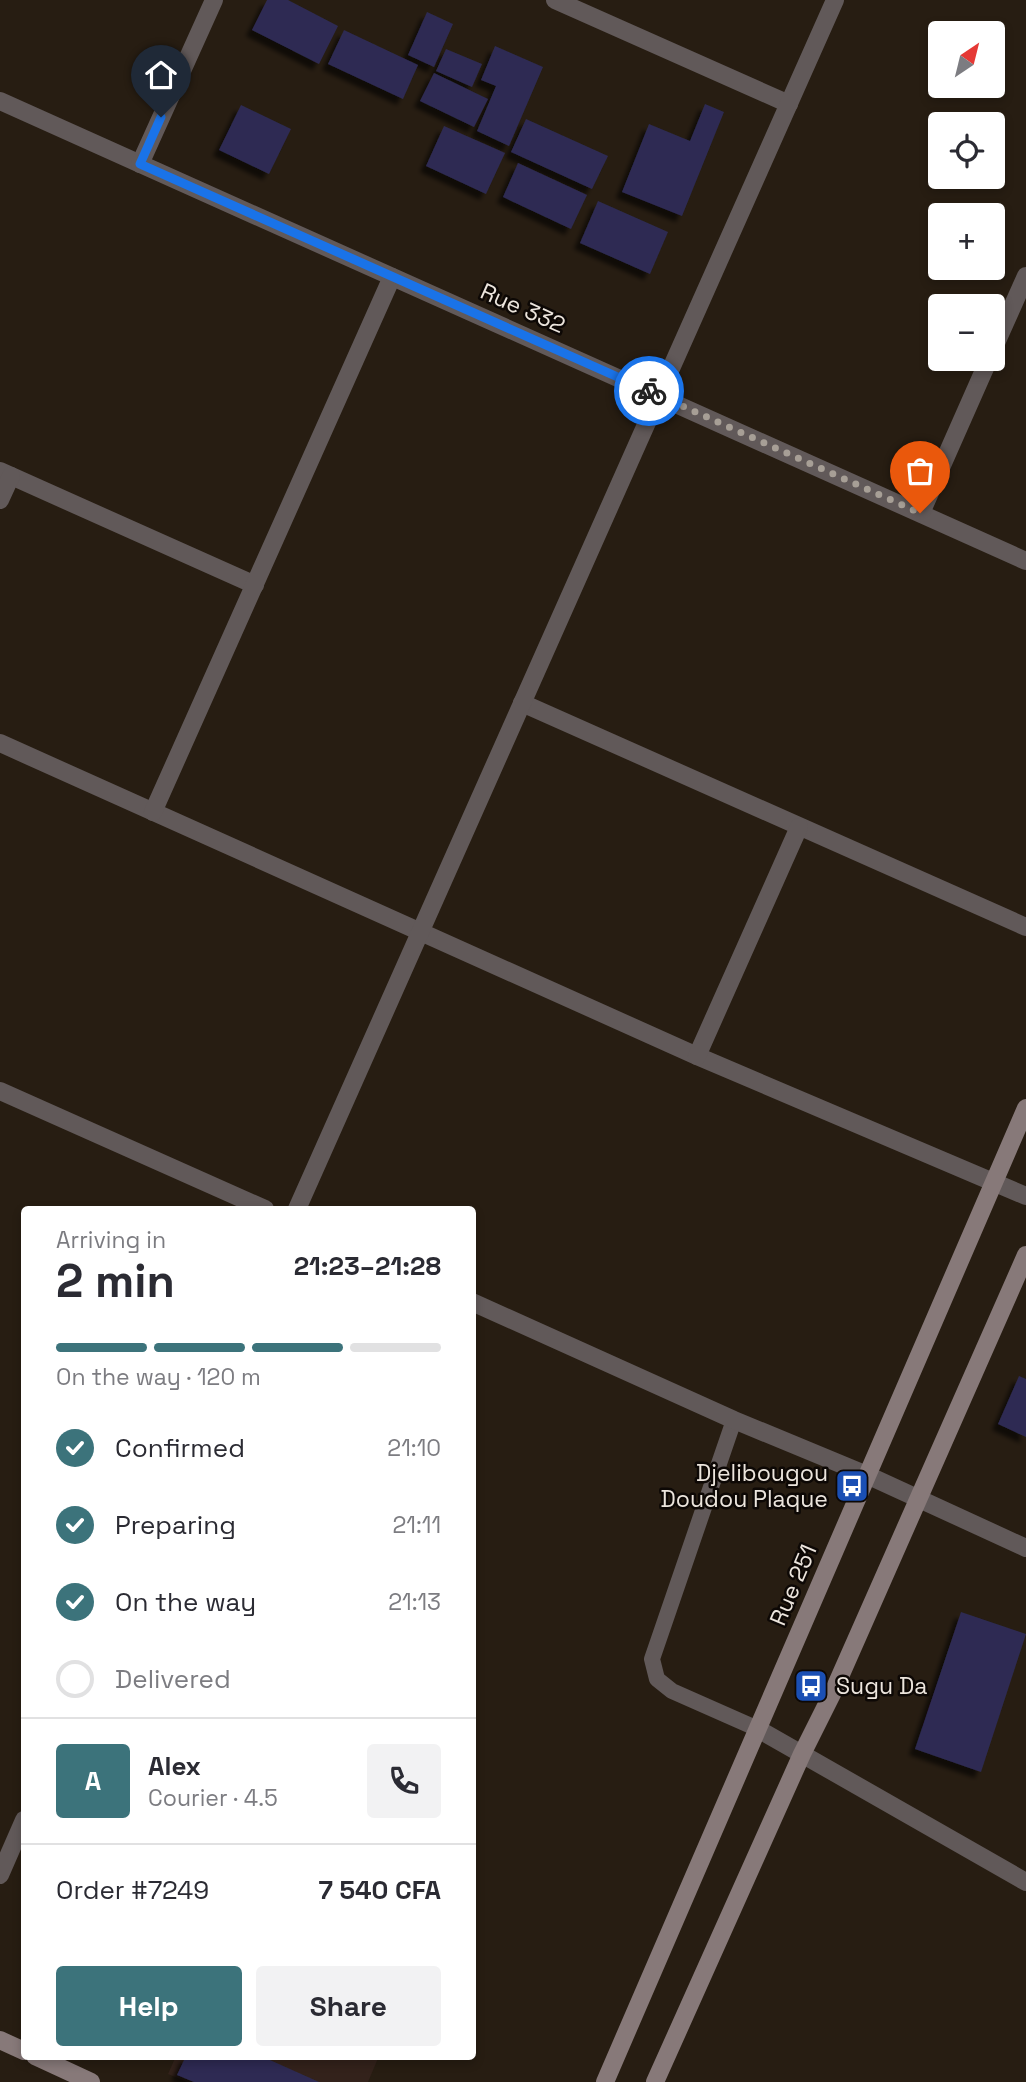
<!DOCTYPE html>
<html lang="en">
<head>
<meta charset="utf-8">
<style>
	body { margin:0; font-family:"Space Grotesk",sans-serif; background:#f2f2f3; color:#2b2b33; height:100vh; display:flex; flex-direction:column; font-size:26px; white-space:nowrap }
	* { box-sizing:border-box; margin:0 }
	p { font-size:23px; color:#7c7c81 }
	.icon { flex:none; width:38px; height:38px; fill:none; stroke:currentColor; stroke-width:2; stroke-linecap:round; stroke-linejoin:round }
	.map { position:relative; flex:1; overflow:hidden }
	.panel { position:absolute; left:21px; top:1206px; width:455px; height:854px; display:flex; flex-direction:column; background:#fff; border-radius:7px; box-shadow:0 4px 10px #0003 }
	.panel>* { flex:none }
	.needle { width:46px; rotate:35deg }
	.controls { position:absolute; left:928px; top:21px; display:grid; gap:14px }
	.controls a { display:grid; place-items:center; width:77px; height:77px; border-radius:7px; background:#fff; box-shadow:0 4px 10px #0003; font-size:35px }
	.pin { position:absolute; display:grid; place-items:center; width:60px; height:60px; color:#fff; margin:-72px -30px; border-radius:50% 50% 50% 0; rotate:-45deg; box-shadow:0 0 7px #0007 }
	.pin .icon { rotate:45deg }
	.courier { position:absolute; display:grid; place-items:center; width:70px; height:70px; margin:-35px; border:5px solid #1a73e8; border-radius:50%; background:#fff; color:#222; box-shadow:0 2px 9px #0007 }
	.headline em { font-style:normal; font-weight:800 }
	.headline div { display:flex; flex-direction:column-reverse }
	.headline { display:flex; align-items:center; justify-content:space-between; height:119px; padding:0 35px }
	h1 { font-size:46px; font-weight:800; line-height:52px }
	.bar { display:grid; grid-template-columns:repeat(4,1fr); gap:10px 7px; align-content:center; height:84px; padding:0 35px }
	.bar i { height:9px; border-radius:5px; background:#e1e1e2 }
	.bar .selected { background:#3c737b }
	.bar p { grid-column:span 4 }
	.line { display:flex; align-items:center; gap:18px; padding:0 35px; border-top:2px solid #e1e1e2 }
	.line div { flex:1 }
	.round { display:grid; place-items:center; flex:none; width:74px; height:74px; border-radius:7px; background:#f2f2f3 }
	ol { padding:0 35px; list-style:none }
	li { display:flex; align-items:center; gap:21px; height:77px }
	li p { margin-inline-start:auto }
	li .icon { padding:7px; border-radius:50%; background:#3c737b; color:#fff; stroke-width:4 }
	li:last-child { color:#7c7c81 }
	li i { width:38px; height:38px; border:4px solid #e1e1e2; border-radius:50% }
	.button { display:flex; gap:14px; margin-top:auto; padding:14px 35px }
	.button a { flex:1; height:80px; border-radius:7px; background:#3c737b; color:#fff; font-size:28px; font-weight:800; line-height:80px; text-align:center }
	.button a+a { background:#f2f2f3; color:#2b2b33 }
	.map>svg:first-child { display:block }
	.education { fill:#33221b }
	.building { fill:#2d2b52; filter:url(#shadow) }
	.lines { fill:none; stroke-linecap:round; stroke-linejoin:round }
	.service { stroke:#615959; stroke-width:16 }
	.minor { stroke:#615959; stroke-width:18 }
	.secondary { stroke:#877979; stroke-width:18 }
	.done { stroke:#a79f96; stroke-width:7; stroke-dasharray:0 12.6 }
	.route { stroke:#1a73e8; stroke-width:9 }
	.labels { text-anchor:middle; stroke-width:5; stroke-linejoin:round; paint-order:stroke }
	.street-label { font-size:23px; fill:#ece5dd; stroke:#0d0805 }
	.poi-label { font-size:23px; fill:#ece5dd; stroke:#0d0805; text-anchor:end }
</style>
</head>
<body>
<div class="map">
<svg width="1026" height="2082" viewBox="0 0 1026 2082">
	<defs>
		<filter id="shadow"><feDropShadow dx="-6" dy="6" stdDeviation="2" flood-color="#0009"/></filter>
	</defs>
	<rect width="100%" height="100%" fill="#271d12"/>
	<path class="education" d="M176 2056H379L368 2082H187L168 2074Z"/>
	<g class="building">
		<path d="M267 0H288L338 26 319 64 252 30Z"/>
		<path d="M427 12 453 24 434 67 408 55Z"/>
		<path d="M344 30 418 65 403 99 328 64Z"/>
		<path d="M495 46 543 67 509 146 477 131 496 86 481 80Z"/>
		<path d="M446 49 482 64 472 87 436 71Z"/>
		<path d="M434 73 488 99 474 127 420 101Z"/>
		<path d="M705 104 724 112 682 216 622 192 649 124 690 141Z"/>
		<path d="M241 105 291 129 269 174 219 150Z"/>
		<path d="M526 119 608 156 592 189 511 152Z"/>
		<path d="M444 126 505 153 486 194 426 166Z"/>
		<path d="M518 163 587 195 571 229 503 197Z"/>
		<path d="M598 201 668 232 650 274 580 243Z"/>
		<path d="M1019 1376 1026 1379V1437L998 1424Z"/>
		<path d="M961 1612 1026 1634 981 1772 915 1749Z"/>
		<path d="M186 2056H261L319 2082H194L177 2075Z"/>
	</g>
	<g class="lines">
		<path class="service" d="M734 1420 652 1659 657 1679 672 1691 758 1729"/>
		<g class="minor">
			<path d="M555 0 789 104"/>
			<path d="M0 101 1026 561"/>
			<path d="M140 164 214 0"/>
			<path d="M992 352 1026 276"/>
			<path d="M0 471 255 585"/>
			<path d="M0 500 11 476"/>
			<path d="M921 513 989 359"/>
			<path d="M522 703 1026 927"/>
			<path d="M0 743 697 1056 1026 1196"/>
			<path d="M153 812 392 277"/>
			<path d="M697 1056 799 827"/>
			<path d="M0 1091 265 1209"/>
			<path d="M297 1209 835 0"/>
			<path d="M472 1302 734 1420 867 1475 1026 1548"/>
			<path d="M758 1729 1026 1882"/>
			<path d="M0 1875 24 1820"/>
		</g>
		<g class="secondary">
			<path d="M0 2040 24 2051"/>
			<path d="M35 2056 91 2082"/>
			<path d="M605 2082 1026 1108"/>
			<path d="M655 2082 802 1754 834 1690 1026 1255"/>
		</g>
	</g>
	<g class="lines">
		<path class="done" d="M649 391 920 513"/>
		<path class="route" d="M161 117 140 164 649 391"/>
	</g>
	<defs>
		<symbol id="bus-square" viewBox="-11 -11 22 22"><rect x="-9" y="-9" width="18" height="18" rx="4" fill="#1a4fb4" stroke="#0d0805"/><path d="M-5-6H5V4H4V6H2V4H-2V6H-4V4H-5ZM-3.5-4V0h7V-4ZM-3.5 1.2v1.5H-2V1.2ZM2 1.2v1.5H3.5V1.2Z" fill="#fff"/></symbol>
	</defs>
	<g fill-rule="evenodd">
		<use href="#bus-square" x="833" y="1467" width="38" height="38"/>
		<use href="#bus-square" x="792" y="1667" width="38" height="38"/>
	</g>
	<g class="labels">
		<g class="street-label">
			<text transform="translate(523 308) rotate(24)" y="8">Rue 332</text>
			<text transform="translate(793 1585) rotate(-67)" y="8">Rue 251</text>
		</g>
		<g class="poi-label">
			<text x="828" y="1481">Djelibougou<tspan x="828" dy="26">Doudou Plaque</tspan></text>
			<text x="836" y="1694" text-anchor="start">Sugu Da</text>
		</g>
	</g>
</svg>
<div class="controls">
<a><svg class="needle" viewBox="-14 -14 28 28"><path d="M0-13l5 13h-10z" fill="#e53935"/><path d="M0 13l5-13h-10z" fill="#7c7c81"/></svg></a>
<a><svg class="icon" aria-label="locate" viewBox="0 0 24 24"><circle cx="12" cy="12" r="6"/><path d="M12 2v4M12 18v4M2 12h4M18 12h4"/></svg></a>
<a>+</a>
<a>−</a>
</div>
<div class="pin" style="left:920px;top:513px;background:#ea580c"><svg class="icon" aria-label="bag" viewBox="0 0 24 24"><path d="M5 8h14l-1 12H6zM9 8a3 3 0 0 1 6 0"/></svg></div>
<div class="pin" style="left:161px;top:117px;background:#1f2937"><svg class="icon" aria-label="home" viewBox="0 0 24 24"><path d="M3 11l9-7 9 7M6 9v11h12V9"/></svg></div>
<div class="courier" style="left:649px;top:391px"><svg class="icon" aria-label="bike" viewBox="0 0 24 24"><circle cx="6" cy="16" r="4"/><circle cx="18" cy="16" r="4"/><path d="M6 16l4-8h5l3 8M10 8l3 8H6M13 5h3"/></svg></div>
<section class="panel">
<div class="headline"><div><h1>2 min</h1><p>Arriving in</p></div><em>21:23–21:28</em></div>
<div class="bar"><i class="selected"></i><i class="selected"></i><i class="selected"></i><i></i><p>On the way · 120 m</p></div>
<ol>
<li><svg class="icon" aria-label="check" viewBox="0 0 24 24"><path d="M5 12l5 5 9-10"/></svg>Confirmed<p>21:10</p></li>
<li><svg class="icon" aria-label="check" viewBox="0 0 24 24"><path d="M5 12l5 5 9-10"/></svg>Preparing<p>21:11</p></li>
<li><svg class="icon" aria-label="check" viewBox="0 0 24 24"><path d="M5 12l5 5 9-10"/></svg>On the way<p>21:13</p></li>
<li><i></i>Delivered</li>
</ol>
<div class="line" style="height:126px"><b class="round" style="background:#3c737b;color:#fff">A</b><div><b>Alex</b><p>Courier · 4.5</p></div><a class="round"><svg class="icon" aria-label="phone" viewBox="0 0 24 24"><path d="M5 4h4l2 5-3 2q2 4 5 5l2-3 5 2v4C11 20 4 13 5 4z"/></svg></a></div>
<div class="line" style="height:91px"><div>Order #7249</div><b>7 540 CFA</b></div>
<div class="button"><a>Help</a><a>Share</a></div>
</section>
</div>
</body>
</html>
